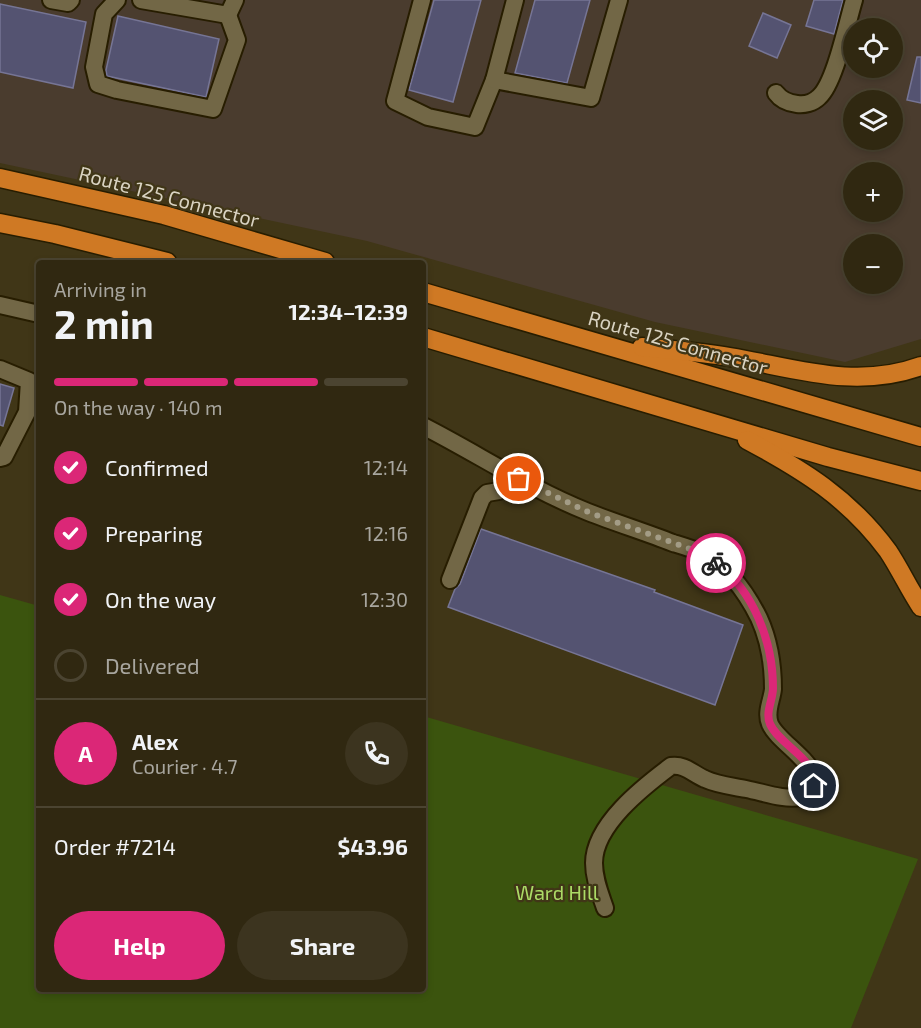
<!DOCTYPE html>
<html lang="en">
<head>
<meta charset="utf-8">
<style>
	body { margin:0; font-family:"Exo 2",sans-serif; background:#3c341f; color:#f1f3f6; height:100vh; display:flex; flex-direction:column; font-size:22px; white-space:nowrap }
	* { box-sizing:border-box; margin:0 }
	p { font-size:20px; color:#a8a69f }
	.icon { flex:none; width:33px; height:33px; fill:none; stroke:currentColor; stroke-width:2; stroke-linecap:round; stroke-linejoin:round }
	.map { position:relative; flex:1; overflow:hidden }
	.details { position:absolute; left:36px; top:260px; width:390px; height:732px; display:flex; flex-direction:column; background:#302811; border-radius:6px; box-shadow:0 3px 9px #0003,0 0 0 2px #4b4431 }
	.details>* { flex:none }
	.fabs { position:absolute; left:843px; top:18px; display:grid; gap:12px }
	.fabs a { display:grid; place-items:center; width:60px; height:60px; border-radius:50%; background:#302811; box-shadow:0 3px 9px #0003,0 0 0 2px #4b4431; font-size:30px }
	.pin { position:absolute; display:grid; place-items:center; width:51px; height:51px; color:#fff; margin:-26px; border:3px solid #fff; border-radius:50%; box-shadow:0 2px 6px #0007 }
	.courier { position:absolute; display:grid; place-items:center; width:60px; height:60px; margin:-30px; border:4px solid #db2777; border-radius:50%; background:#fff; color:#222; box-shadow:0 2px 8px #0007 }
	.head em { font-style:normal; font-weight:700 }
	.head div { display:flex; flex-direction:column-reverse }
	.head { display:flex; align-items:center; justify-content:space-between; height:102px; padding:0 18px }
	h1 { font-size:39px; font-weight:700; line-height:45px }
	.bar { display:grid; grid-template-columns:repeat(4,1fr); gap:9px 6px; align-content:center; height:72px; padding:0 18px }
	.bar i { height:8px; border-radius:4px; background:#4b4431 }
	.bar .selected { background:#db2777 }
	.bar p { grid-column:span 4 }
	.line { display:flex; align-items:center; gap:15px; padding:0 18px; border-top:2px solid #4b4431 }
	.line div { flex:1 }
	.round { display:grid; place-items:center; flex:none; width:63px; height:63px; border-radius:32px; background:#3c341f }
	ol { padding:0 18px; list-style:none }
	li { display:flex; align-items:center; gap:18px; height:66px }
	li p { margin-inline-start:auto }
	li .icon { padding:6px; border-radius:50%; background:#db2777; color:#fff; stroke-width:4 }
	li:last-child { color:#a8a69f }
	li i { width:33px; height:33px; border:3px solid #4b4431; border-radius:50% }
	.action { display:flex; gap:12px; margin-top:auto; padding:12px 18px }
	.action a { flex:1; height:69px; border-radius:36px; background:#db2777; color:#fff; font-size:24px; font-weight:700; line-height:69px; text-align:center }
	.action a+a { background:#3c341f; color:#f1f3f6 }
	.map>svg:first-child { display:block }
	.industrial { fill:#4a3c2e; fill-rule:evenodd }
	.green { fill:#3b540e }
	.building { fill:#545371; stroke:#767595; stroke-width:1.5 }
	.lines { fill:none; stroke-linecap:round; stroke-linejoin:round }
	.minor-casing { stroke:#271d00; stroke-width:20 }
	.highway-casing { stroke:#271d00; stroke-width:21 }
	.minor { stroke:#726746; stroke-width:16 }
	.highway { stroke:#cf7924; stroke-width:18 }
	.done { stroke:#a39c86; stroke-width:6; stroke-dasharray:0 10.8 }
	.route { stroke:#db2777; stroke-width:8 }
	.labels { text-anchor:middle; stroke-width:4.5; stroke-linejoin:round; paint-order:stroke }
	.street-label { font-size:20px; fill:#d9d3c2; stroke:#403617 }
	.park-label { font-size:20px; fill:#acdb66; stroke:#403617 }
</style>
</head>
<body>
<div class="map">
<svg width="921" height="1028" viewBox="0 0 921 1028">
	<rect width="100%" height="100%" fill="#403617"/>
	<path class="industrial" d="M0 0H921V339L845 362 655 322 367 241 0 163ZM854 28H892V68H854ZM854 100H892V140H854ZM854 172H892V212H854ZM854 244H892V284H854Z"/>
	<path class="green" d="M0 595 39 606V988H423V716L918 859 851 1028H0Z"/>
	<g class="building">
		<path d="M434 0H481L453 102 409 90Z"/>
		<path d="M535 0H590L567 83 515 73Z"/>
		<path d="M814 0H843L834 34 806 26Z"/>
		<path d="M0 4 86 22 73 88 0 72Z"/>
		<path d="M763 13 791 25 777 58 749 46Z"/>
		<path d="M118 16 219 39 206 97 107 76 106 70Z"/>
		<path d="M917 57H921V103L907 100Z"/>
		<path d="M0 384 14 388 3 426 0 425Z"/>
		<path d="M481 529 655 590 654 592 743 625 715 705 448 607 455 589 460 584Z"/>
	</g>
	<g class="lines">
		<defs>
			<g id="minor">
				<path d="M51 0 68 3 71 0"/>
				<path d="M117 0 104 14 94 67 98 84 117 90 213 109 237 40 228 15"/>
				<path d="M141 0 228 15 235 0"/>
				<path d="M422 0 395 101 428 117 475 127 494 80"/>
				<path d="M515 0 494 80 591 98 619 0"/>
				<path d="M776 93C781 100 788 103 797 104 804 105 813 103 819 97 835 83 847 23 854 0"/>
				<path d="M0 305 39 314"/>
				<path d="M0 369 29 381 27 412 4 457 0 458"/>
				<path d="M423 426C478 454 530 489 588 512 616 523 645 532 673 543 683 546 694 549 703 554 728 567 747 594 759 618 769 640 773 664 773 689 772 700 765 712 770 724 780 747 839 773 802 797 782 800 766 793 746 789 732 786 718 785 705 779 693 774 685 764 671 766 643 787 594 825 594 863 594 879 600 893 605 908"/>
				<path d="M450 580 482 498 487 493 499 491 519 479"/>
			</g>
			<g id="highway">
				<path d="M0 178 164 215 325 262"/>
				<path d="M0 223 55 234 167 262"/>
				<path d="M423 292 921 437"/>
				<path d="M423 337 828 457 921 481"/>
				<path d="M642 347C671 350 701 352 730 357 795 368 855 390 921 366"/>
				<path d="M747 440C803 470 849 498 888 551 900 569 909 589 921 607"/>
			</g>
		</defs>
		<use href="#minor" class="minor-casing"/>
		<use href="#highway" class="highway-casing"/>
		<use href="#minor" class="minor"/>
		<use href="#highway" class="highway"/>
	</g>
	<g class="lines">
		<path class="done" d="M519 479 588 512 704 554 716 563"/>
		<path class="route" d="M716 563C754 591 773 642 773 688 773 700 765 712 770 724 780 746 818 759 814 786"/>
	</g>
	<g class="labels">
		<g class="street-label">
			<text transform="translate(169 197) rotate(15)" y="7">Route 125 Connector</text>
			<text transform="translate(678 343) rotate(16)" y="7">Route 125 Connector</text>
		</g>
		<g class="park-label">
			<text x="557" y="900">Ward Hill</text>
		</g>
	</g>
</svg>
<div class="fabs">
<a><svg class="icon" aria-label="locate" viewBox="0 0 24 24"><circle cx="12" cy="12" r="6"/><path d="M12 2v4M12 18v4M2 12h4M18 12h4"/></svg></a>
<a><svg class="icon" aria-label="layers" viewBox="0 0 24 24"><path d="M12 4l9 5-9 5-9-5zM3 14l9 5 9-5"/></svg></a>
<a>+</a>
<a>−</a>
</div>
<div class="pin" style="left:519px;top:479px;background:#ea580c"><svg class="icon" aria-label="bag" viewBox="0 0 24 24"><path d="M5 8h14l-1 12H6zM9 8a3 3 0 0 1 6 0"/></svg></div>
<div class="pin" style="left:814px;top:786px;background:#1f2937"><svg class="icon" aria-label="home" viewBox="0 0 24 24"><path d="M3 11l9-7 9 7M6 9v11h12V9"/></svg></div>
<div class="courier" style="left:716px;top:563px"><svg class="icon" aria-label="bike" viewBox="0 0 24 24"><circle cx="6" cy="16" r="4"/><circle cx="18" cy="16" r="4"/><path d="M6 16l4-8h5l3 8M10 8l3 8H6M13 5h3"/></svg></div>
<section class="details">
<div class="head"><div><h1>2 min</h1><p>Arriving in</p></div><em>12:34–12:39</em></div>
<div class="bar"><i class="selected"></i><i class="selected"></i><i class="selected"></i><i></i><p>On the way · 140 m</p></div>
<ol>
<li><svg class="icon" aria-label="check" viewBox="0 0 24 24"><path d="M5 12l5 5 9-10"/></svg>Confirmed<p>12:14</p></li>
<li><svg class="icon" aria-label="check" viewBox="0 0 24 24"><path d="M5 12l5 5 9-10"/></svg>Preparing<p>12:16</p></li>
<li><svg class="icon" aria-label="check" viewBox="0 0 24 24"><path d="M5 12l5 5 9-10"/></svg>On the way<p>12:30</p></li>
<li><i></i>Delivered</li>
</ol>
<div class="line" style="height:108px"><b class="round" style="background:#db2777;color:#fff">A</b><div><b>Alex</b><p>Courier · 4.7</p></div><a class="round"><svg class="icon" aria-label="phone" viewBox="0 0 24 24"><path d="M5 4h4l2 5-3 2q2 4 5 5l2-3 5 2v4C11 20 4 13 5 4z"/></svg></a></div>
<div class="line" style="height:78px"><div>Order #7214</div><b>$43.96</b></div>
<div class="action"><a>Help</a><a>Share</a></div>
</section>
</div>
</body>
</html>
